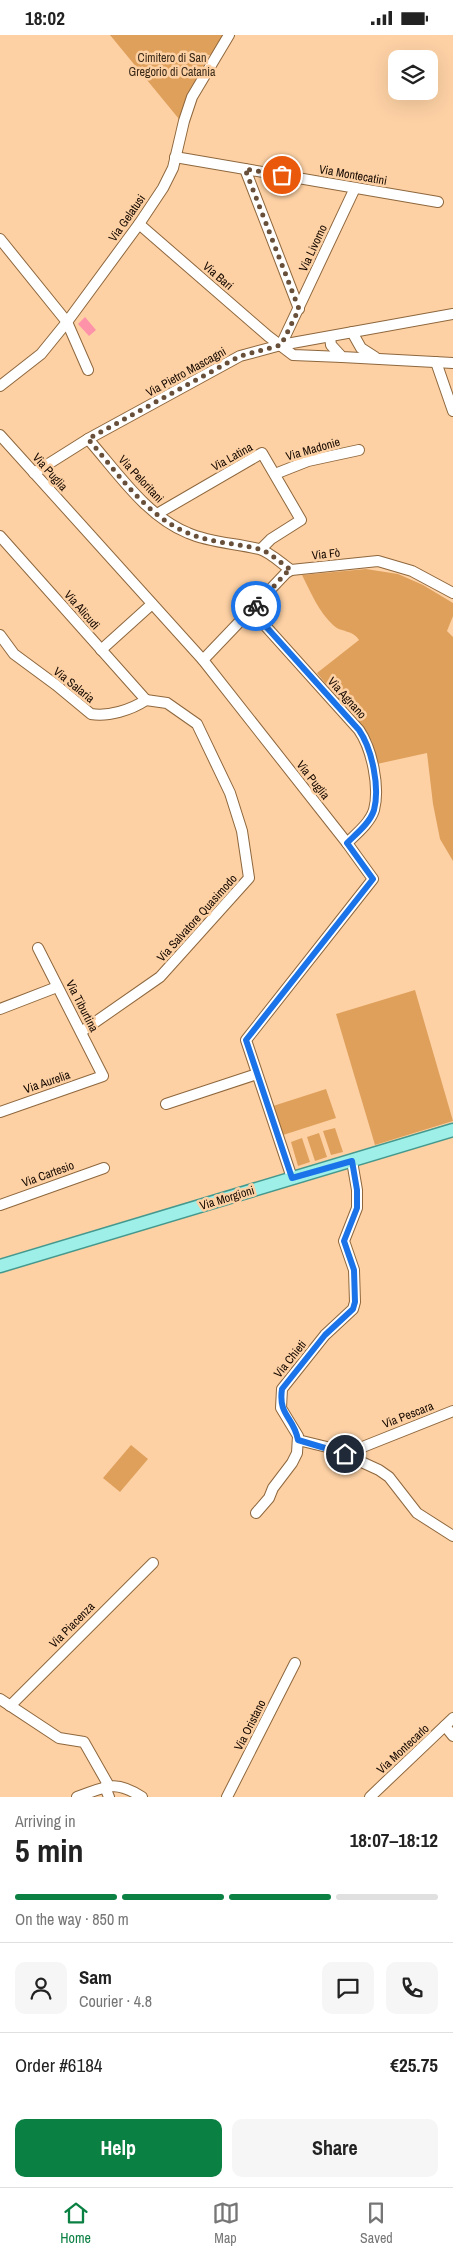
<!DOCTYPE html>
<html lang="en">
<head>
<meta charset="utf-8">
<style>
	body { margin:0; font-family:"Archivo Narrow",sans-serif; background:#f6f6f6; color:#222; height:100vh; display:flex; flex-direction:column; font-size:19px; white-space:nowrap }
	* { box-sizing:border-box; margin:0 }
	p { font-size:16px; color:#767676 }
	.icon { flex:none; width:28px; height:28px; fill:none; stroke:currentColor; stroke-width:2; stroke-linecap:round; stroke-linejoin:round }
	.map { position:relative; height:1762px; overflow:hidden }
	.drawer { display:flex; flex-direction:column; background:#fff; flex:1 }
	.drawer>* { flex:none }
	.controls { position:absolute; left:388px; top:15px; display:grid; gap:10px }
	.controls a { display:grid; place-items:center; width:50px; height:50px; border-radius:10px; background:#fff; box-shadow:0 5px 20px #0002; font-size:25px }
	.pin { position:absolute; display:grid; place-items:center; width:42px; height:42px; color:#fff; margin:-21px; border:2px solid #fff; border-radius:50%; box-shadow:0 1px 5px #0007 }
	.courier { position:absolute; display:grid; place-items:center; width:50px; height:50px; margin:-25px; border:4px solid #1a73e8; border-radius:50%; background:#fff; color:#222; box-shadow:0 1px 6px #0007 }
	.head em { font-style:normal; font-weight:800 }
	.head div { display:flex; flex-direction:column-reverse }
	.head { display:flex; align-items:center; justify-content:space-between; height:85px; padding:0 15px }
	h1 { font-size:32px; font-weight:800; line-height:38px }
	.bar { display:grid; grid-template-columns:repeat(4,1fr); gap:8px 5px; align-content:center; height:60px; padding:0 15px }
	.bar i { height:6px; border-radius:4px; background:#e0e0e0 }
	.bar .selected { background:#0b8043 }
	.bar p { grid-column:span 4 }
	.line { display:flex; align-items:center; gap:12px; padding:0 15px; border-top:1px solid #e0e0e0 }
	.line div { flex:1 }
	.round { display:grid; place-items:center; flex:none; width:52px; height:52px; border-radius:10px; background:#f6f6f6 }
	.primary-button { display:flex; gap:10px; margin-top:auto; padding:10px 15px }
	.primary-button a { flex:1; height:58px; border-radius:10px; background:#0b8043; color:#fff; font-size:20px; font-weight:800; line-height:58px; text-align:center }
	.primary-button a+a { background:#f6f6f6; color:#222 }
	.status { display:flex; justify-content:space-between; align-items:center; height:35px; padding:0 25px; background:#fff; direction:ltr }
	.status svg { height:14px; fill:currentColor }
	.tabs { display:flex; justify-content:space-around; align-items:center; height:70px; border-top:1px solid #e0e0e0; background:#fff; font-size:14px; color:#767676 }
	.tabs a { display:grid; justify-items:center; gap:2px }
	.tabs .selected { color:#0b8043 }
	.map>svg:first-child { display:block }
	.green { fill:#dfa05c }
	.water { fill:#fd92a9 }
	.lines { fill:none; stroke-linecap:round; stroke-linejoin:round }
	.minor-casing { stroke:#8e673d; stroke-width:12 }
	.major-casing { stroke:#44988d; stroke-width:15 }
	.minor { stroke:#fff; stroke-width:10 }
	.major { stroke:#9defe8; stroke-width:12 }
	.done { stroke:#684f39; stroke-width:5; stroke-dasharray:0 9 }
	.route { stroke:#1a73e8; stroke-width:6 }
	.labels { text-anchor:middle; stroke-width:5; stroke-linejoin:round; paint-order:stroke }
	.park-label { font-size:12px; fill:#3a2917; stroke:#fdd1a4 }
	.street-label { font-size:12px; fill:#170900; stroke:#fdd1a4 }
</style>
</head>
<body>
<div class="status"><b>18:02</b><svg viewBox="0 0 49 12"><path d="M0 12V9h3v3zM5 12V6h3v6zM10 12V3h3v9zM15 12V0h3v12zM26 1h20v11H26zM47 4h2v5h-2z"/></svg></div>
<div class="map">
<svg width="453" height="1762" viewBox="0 0 453 1762">
	<rect width="100%" height="100%" fill="#fdd1a4"/>
	<g class="green">
		<path d="M110 0H223L211 20H208L206 24 207 28 179 84Z"/>
		<path d="M366 534 398 539 423 550 453 568V581L447 596 453 602V826L440 804 433 769 427 718 377 729 372 706 317 638 359 605C352 594 341 598 333 590 319 577 311 558 302 540Z"/>
		<path d="M415 955 453 1086 375 1110 336 979Z"/>
		<path d="M326 1054 336 1083 283 1100 273 1071Z"/>
		<path d="M335 1093 343 1117 331 1120 323 1096Z"/>
		<path d="M319 1098 327 1122 315 1126 307 1102Z"/>
		<path d="M302 1103 310 1127 298 1131 291 1107Z"/>
		<path d="M131 1410 148 1424 120 1457 103 1443Z"/>
	</g>
	<path class="water" d="M85 282 96 295 89 301 78 289Z"/>
	<g class="lines">
		<defs>
			<g id="minor">
				<path d="M175 122 438 167"/>
				<path d="M245 134 299 274"/>
				<path d="M139 189 268 301 293 320 342 322"/>
				<path d="M0 204 67 287 88 335"/>
				<path d="M352 297 361 313 375 322"/>
				<path d="M330 302 331 310 342 322 453 328"/>
				<path d="M281 310 355 153"/>
				<path d="M436 327 453 376"/>
				<path d="M0 351 41 319 67 287 139 189 163 153 173 133 184 86 192 62 229 0"/>
				<path d="M0 400 203 625 347 808 373 844 246 1005 292 1143"/>
				<path d="M88 404C118 438 146 481 188 498 211 508 235 508 259 514 270 517 282 529 291 535"/>
				<path d="M34 438 88 404 240 321 281 310 453 279"/>
				<path d="M275 439 308 426 359 415"/>
				<path d="M157 479 262 418 301 485 271 504 261 514"/>
				<path d="M0 501 146 665"/>
				<path d="M252 576 359 695C372 714 380 752 374 775 370 788 356 799 347 808"/>
				<path d="M0 600 14 619 56 650 91 679C108 682 131 675 146 665"/>
				<path d="M101 615 152 569"/>
				<path d="M203 625 286 538 291 535 378 526 412 536 453 558"/>
				<path d="M0 974 57 952"/>
				<path d="M81 997 160 942 249 843 242 796 230 758 197 689 167 668 146 665"/>
				<path d="M166 1069 257 1039"/>
				<path d="M0 1077 103 1041 38 913"/>
				<path d="M0 1170 104 1133"/>
				<path d="M298 1405 331 1413 379 1435 389 1442 417 1478 453 1501"/>
				<path d="M345 1419 453 1376"/>
				<path d="M256 1478 269 1463 273 1453 292 1428 297 1418 298 1401 281 1373 282 1354 325 1300 353 1274 355 1267 354 1235 344 1206 357 1173V1155L352 1126"/>
				<path d="M0 1664 59 1703 84 1707 109 1751"/>
				<path d="M10 1671 153 1528"/>
				<path d="M445 1691 453 1701"/>
				<path d="M105 1752 109 1762"/>
				<path d="M77 1762C106 1752 114 1744 142 1762"/>
				<path d="M227 1762 295 1628"/>
				<path d="M370 1762 453 1683"/>
			</g>
			<path id="major" d="M0 1231 453 1095"/>
		</defs>
		<use href="#minor" class="minor-casing"/>
		<use href="#major" class="major-casing"/>
		<use href="#minor" class="minor"/>
		<use href="#major" class="major"/>
	</g>
	<g class="lines">
		<path class="done" d="M256 571 286 538 291 535C282 529 270 517 259 514 235 508 211 508 188 498 146 481 118 438 88 404L240 321 281 310 299 274 245 134 282 140"/>
		<path class="route" d="M256 571 252 576 359 695C372 714 380 752 374 775 370 788 356 799 347 808L373 844 246 1005 292 1143 352 1126 357 1155V1173L344 1206 354 1235 355 1267 353 1274 325 1300 282 1354C278 1381 294 1382 298 1405L345 1419"/>
	</g>
	<g class="labels">
		<g class="park-label">
			<text x="172" y="27">Cimitero di San<tspan x="172" dy="14">Gregorio di Catania</tspan></text>
		</g>
		<g class="street-label">
			<text transform="translate(353 140) rotate(10)" y="4">Via Montecatini</text>
			<text transform="translate(127 183) rotate(-55)" y="4">Via Gelatusi</text>
			<text transform="translate(313 213) rotate(-65)" y="4">Via Livorno</text>
			<text transform="translate(218 241) rotate(41)" y="4">Via Bari</text>
			<text transform="translate(186 337) rotate(-29)" y="4">Via Pietro Mascagni</text>
			<text transform="translate(313 414) rotate(-16)" y="4">Via Madonie</text>
			<text transform="translate(232 422) rotate(-29)" y="4">Via Latina</text>
			<text transform="translate(50 437) rotate(48)" y="4">Via Puglia</text>
			<text transform="translate(141 444) rotate(47)" y="4">Via Peloritani</text>
			<text transform="translate(326 519) rotate(-6)" y="4">Via Fò</text>
			<text transform="translate(82 575) rotate(49)" y="4">Via Alicudi</text>
			<text transform="translate(74 650) rotate(39)" y="4">Via Salaria</text>
			<text transform="translate(347 663) rotate(48)" y="4">Via Agnano</text>
			<text transform="translate(313 745) rotate(52)" y="4">Via Puglia</text>
			<text transform="translate(197 883) rotate(-48)" y="4">Via Salvatore Quasimodo</text>
			<text transform="translate(82 971) rotate(63)" y="4">Via Tiburtina</text>
			<text transform="translate(47 1047) rotate(-19)" y="4">Via Aurelia</text>
			<text transform="translate(48 1139) rotate(-20)" y="4">Via Cartesio</text>
			<text transform="translate(227 1163) rotate(-17)" y="4">Via Morgioni</text>
			<text transform="translate(290 1324) rotate(-51)" y="4">Via Chieti</text>
			<text transform="translate(408 1380) rotate(-21)" y="4">Via Pescara</text>
			<text transform="translate(72 1590) rotate(-45)" y="4">Via Piacenza</text>
			<text transform="translate(250 1690) rotate(-63)" y="4">Via Oristano</text>
			<text transform="translate(403 1714) rotate(-43)" y="4">Via Montecarlo</text>
		</g>
	</g>
</svg>
<div class="controls">
<a><svg class="icon" aria-label="layers" viewBox="0 0 24 24"><path d="M12 4l9 5-9 5-9-5zM3 14l9 5 9-5"/></svg></a>
</div>
<div class="pin" style="left:282px;top:140px;background:#ea580c"><svg class="icon" aria-label="bag" viewBox="0 0 24 24"><path d="M5 8h14l-1 12H6zM9 8a3 3 0 0 1 6 0"/></svg></div>
<div class="pin" style="left:345px;top:1419px;background:#1f2937"><svg class="icon" aria-label="home" viewBox="0 0 24 24"><path d="M3 11l9-7 9 7M6 9v11h12V9"/></svg></div>
<div class="courier" style="left:256px;top:571px"><svg class="icon" aria-label="bike" viewBox="0 0 24 24"><circle cx="6" cy="16" r="4"/><circle cx="18" cy="16" r="4"/><path d="M6 16l4-8h5l3 8M10 8l3 8H6M13 5h3"/></svg></div>
</div>
<section class="drawer">
<div class="head"><div><h1>5 min</h1><p>Arriving in</p></div><em>18:07–18:12</em></div>
<div class="bar"><i class="selected"></i><i class="selected"></i><i class="selected"></i><i></i><p>On the way · 850 m</p></div>
<div class="line" style="height:90px"><a class="round"><svg class="icon" aria-label="person" viewBox="0 0 24 24"><circle cx="12" cy="8" r="4"/><path d="M4 21q1-7 8-7t8 7"/></svg></a><div><b>Sam</b><p>Courier · 4.8</p></div><a class="round"><svg class="icon" aria-label="chat" viewBox="0 0 24 24"><path d="M4 5h16v11H9l-5 4z"/></svg></a><a class="round"><svg class="icon" aria-label="phone" viewBox="0 0 24 24"><path d="M5 4h4l2 5-3 2q2 4 5 5l2-3 5 2v4C11 20 4 13 5 4z"/></svg></a></div>
<div class="line" style="height:65px"><div>Order #6184</div><b>€25.75</b></div>
<div class="primary-button"><a>Help</a><a>Share</a></div>
</section>
<nav class="tabs">
<a class="selected"><svg class="icon" aria-label="home" viewBox="0 0 24 24"><path d="M3 11l9-7 9 7M6 9v11h12V9"/></svg>Home</a>
<a><svg class="icon" aria-label="map" viewBox="0 0 24 24"><path d="M3 6l6-2 6 2 6-2v14l-6 2-6-2-6 2zM9 4v14M15 6v14"/></svg>Map</a>
<a><svg class="icon" aria-label="saved" viewBox="0 0 24 24"><path d="M7 4h10v16l-5-4-5 4z"/></svg>Saved</a>
</nav>
</body>
</html>
